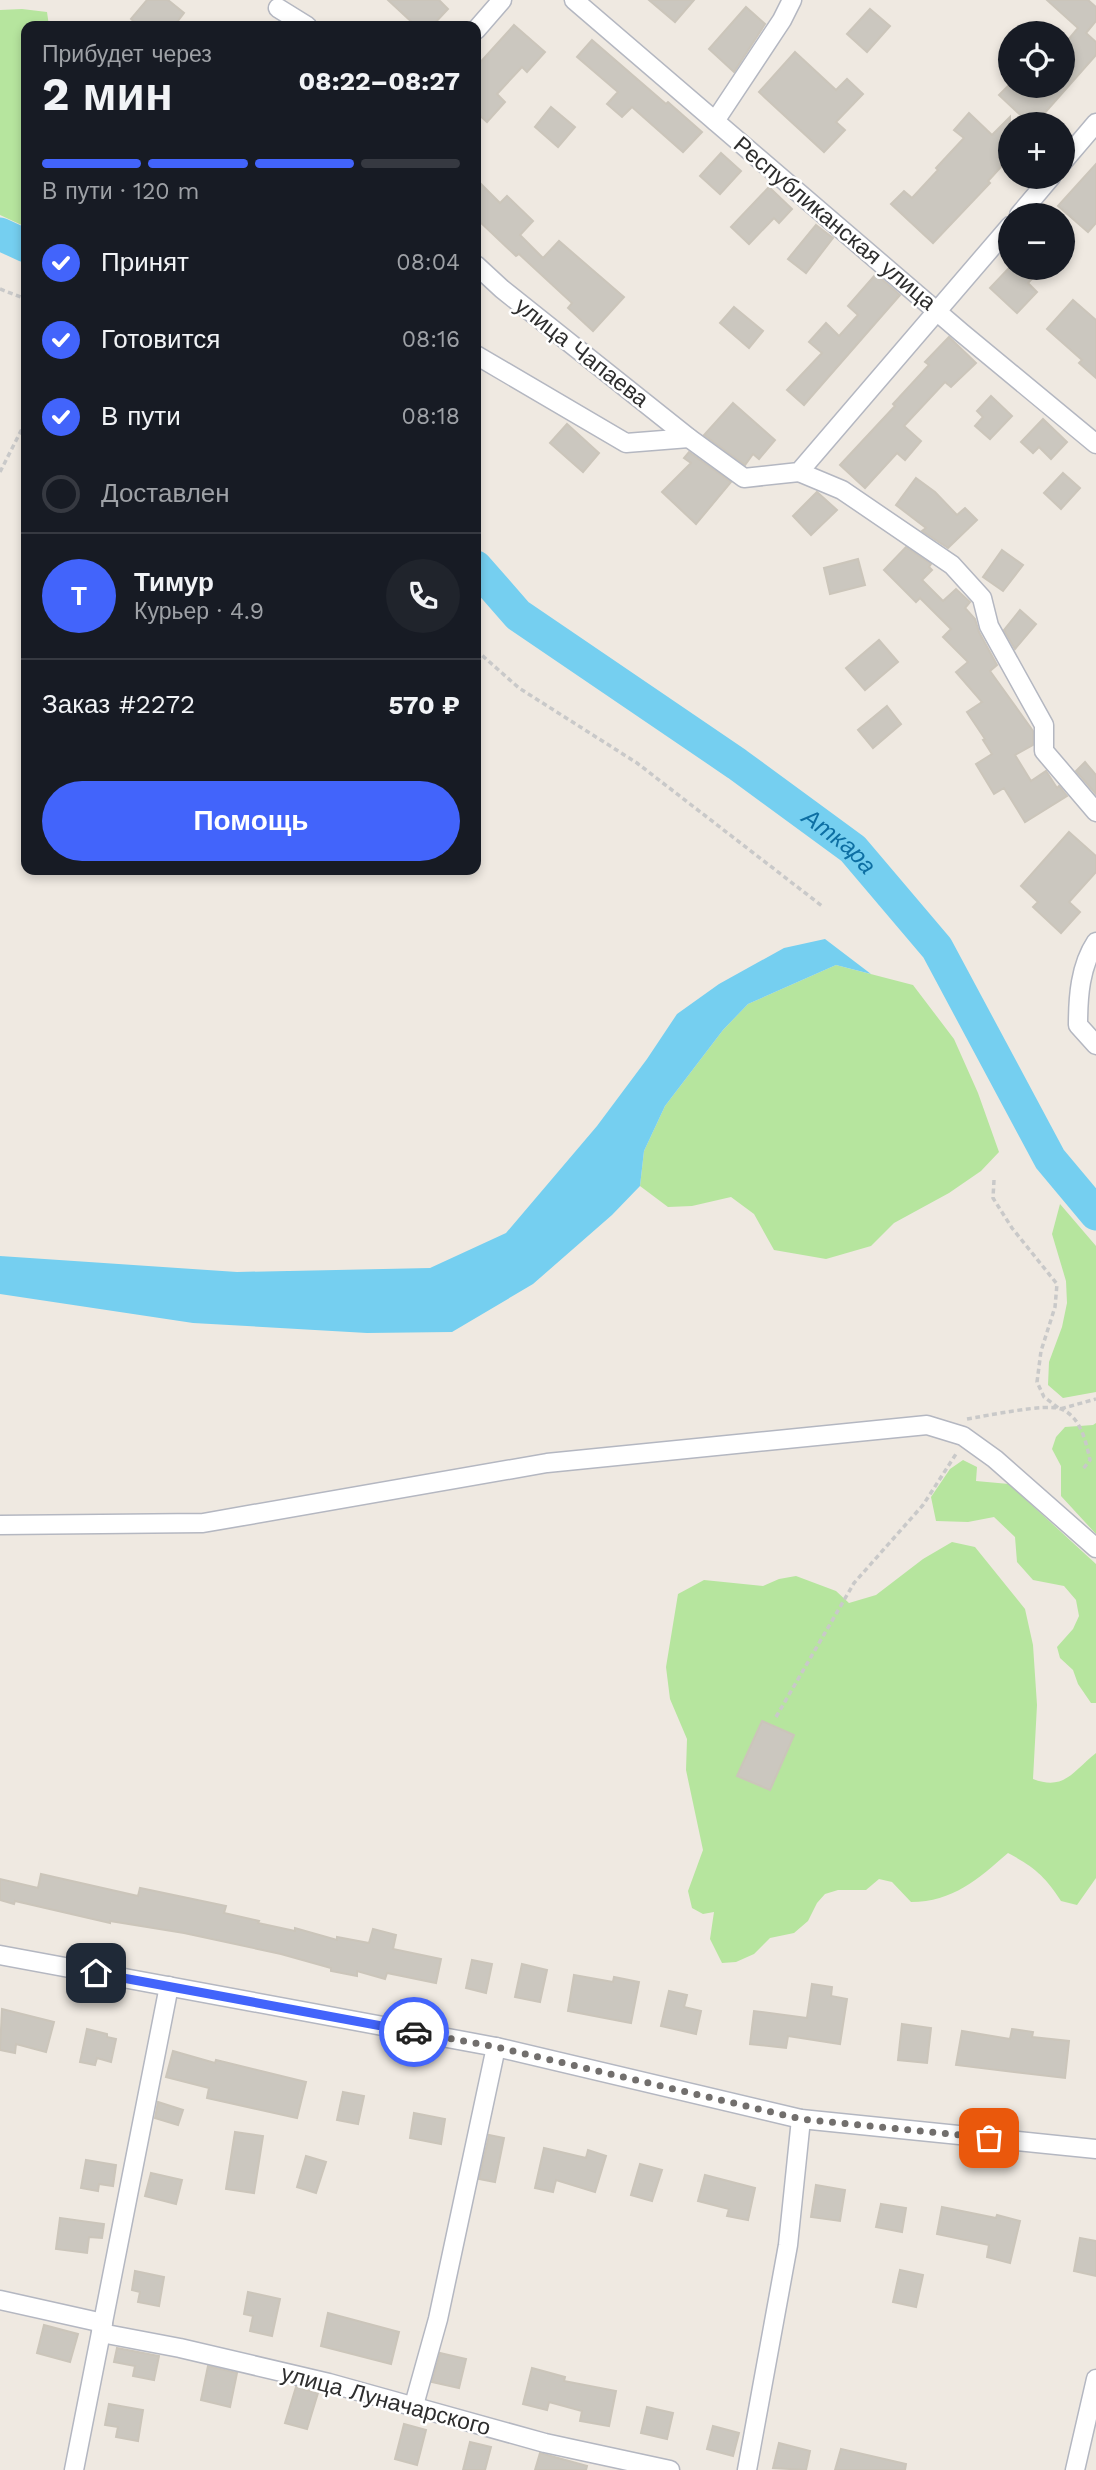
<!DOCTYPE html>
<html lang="ru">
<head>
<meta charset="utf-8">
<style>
	body { margin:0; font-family:"Work Sans",sans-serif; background:#20242c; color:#f1f3f6; height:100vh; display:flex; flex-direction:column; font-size:26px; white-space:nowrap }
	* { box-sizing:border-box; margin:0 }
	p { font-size:23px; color:#9ea1a6 }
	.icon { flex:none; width:38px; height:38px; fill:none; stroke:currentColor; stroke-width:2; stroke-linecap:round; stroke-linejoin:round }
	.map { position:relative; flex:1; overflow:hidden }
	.drawer { position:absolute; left:21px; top:21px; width:460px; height:854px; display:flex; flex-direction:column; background:#171b24; border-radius:14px; box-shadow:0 4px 10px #0003 }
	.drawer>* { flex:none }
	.buttons { position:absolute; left:998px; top:21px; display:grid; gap:14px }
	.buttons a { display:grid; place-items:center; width:77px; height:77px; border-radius:50%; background:#171b24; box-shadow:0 4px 10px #0003; font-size:35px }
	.pin { position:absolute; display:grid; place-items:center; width:60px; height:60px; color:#fff; margin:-30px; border-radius:14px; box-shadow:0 4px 10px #0006 }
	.courier { position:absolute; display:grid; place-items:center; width:70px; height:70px; margin:-35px; border:5px solid #4264fb; border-radius:50%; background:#fff; color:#222; box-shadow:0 2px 9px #0007 }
	.head em { font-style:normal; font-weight:700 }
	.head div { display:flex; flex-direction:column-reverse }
	.head { display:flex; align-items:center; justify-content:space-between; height:119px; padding:0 21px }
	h1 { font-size:46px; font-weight:700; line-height:52px }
	.bar { display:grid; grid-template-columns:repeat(4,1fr); gap:10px 7px; align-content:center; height:84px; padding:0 21px }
	.bar i { height:9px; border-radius:5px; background:#363941 }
	.bar .current { background:#4264fb }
	.bar p { grid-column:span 4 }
	.line { display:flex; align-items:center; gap:18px; padding:0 21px; border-top:2px solid #363941 }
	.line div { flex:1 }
	.round { display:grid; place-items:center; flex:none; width:74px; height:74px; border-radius:37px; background:#20242c }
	ol { padding:0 21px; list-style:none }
	li { display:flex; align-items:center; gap:21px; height:77px }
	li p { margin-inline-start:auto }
	li .icon { padding:7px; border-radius:50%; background:#4264fb; color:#fff; stroke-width:4 }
	li:last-child { color:#9ea1a6 }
	li i { width:38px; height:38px; border:4px solid #363941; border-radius:50% }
	.primary-button { display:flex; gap:14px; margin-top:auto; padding:14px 21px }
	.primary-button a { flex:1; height:80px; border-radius:42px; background:#4264fb; color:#fff; font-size:28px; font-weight:700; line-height:80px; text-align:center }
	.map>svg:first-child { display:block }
	.green { fill:#b6e59e }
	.water { fill:#75cff0 }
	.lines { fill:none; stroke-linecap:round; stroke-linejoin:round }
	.river { stroke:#75cff0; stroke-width:33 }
	.building { fill:#cbc7bf; stroke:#cbc5ba; stroke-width:2 }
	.minor-casing { stroke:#b4b7c1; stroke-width:21 }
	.path { stroke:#c9c9c9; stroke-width:3.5; stroke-dasharray:5 3.5; stroke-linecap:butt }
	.minor { stroke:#fff; stroke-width:18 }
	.done { stroke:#726f6d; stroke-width:7; stroke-dasharray:0 12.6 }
	.route { stroke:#4264fb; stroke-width:9 }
	.labels { text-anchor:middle; stroke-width:5; stroke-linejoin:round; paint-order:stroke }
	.street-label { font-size:23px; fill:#2e2e2e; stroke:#fff }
	.water-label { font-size:24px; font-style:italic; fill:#0d6fa3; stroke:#fff }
</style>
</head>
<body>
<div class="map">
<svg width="1096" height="2470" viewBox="0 0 1096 2470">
	<rect width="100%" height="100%" fill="#efe9e1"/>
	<g class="green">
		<path d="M22 9 47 12 49 26H26V227L0 215V10Z"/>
		<path d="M836 965 913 985 954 1039 978 1093 999 1152 981 1171 949 1193 894 1223 871 1246 826 1259 774 1250 754 1214 731 1197 692 1206 668 1207 640 1186 644 1151 665 1106 723 1030 748 1004Z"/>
		<path d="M1060 1204 1096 1246V1392L1063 1398 1048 1385 1049 1362 1062 1327 1067 1303 1066 1281 1052 1234Z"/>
		<path d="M1096 1423V1534L1061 1496V1466L1052 1449 1056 1437 1065 1427 1093 1425Z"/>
		<path d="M963 1460 977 1467 976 1481 1009 1484 1096 1564V1703H1091L1078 1684 1073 1670 1060 1658 1057 1647 1073 1629 1079 1616 1076 1600 1064 1586 1033 1580 1017 1562 1015 1537 994 1517 968 1522 936 1521 931 1497 950 1469Z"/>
		<path d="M952 1542 975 1547 1025 1609 1033 1645 1037 1705 1033 1779C1065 1791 1073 1771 1096 1753V1878L1077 1905 1061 1901C1045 1876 1034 1867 1008 1853 978 1879 953 1902 911 1902L892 1882 879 1879 866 1890H838L825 1894 817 1903 808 1921 794 1933 770 1938 754 1954 736 1962 722 1963 710 1939 714 1912 703 1914 692 1908 688 1891 703 1850 686 1770 687 1739 670 1699 666 1667 678 1594 704 1580 763 1586 779 1579 796 1576 836 1591 849 1603 876 1595 923 1559Z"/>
	</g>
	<path class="water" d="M825 939 871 974 836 965 748 1004 723 1030 665 1106 644 1151 640 1186 612 1215 533 1284 452 1332 367 1333 193 1323 0 1294V1256L237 1272 430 1268 506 1233 597 1126 647 1059 677 1014 719 984 784 948Z"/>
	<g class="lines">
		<g class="river">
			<path d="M0 234 26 246"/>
			<path id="s1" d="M476 567 518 615 737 764 853 849 937 948 1050 1159 1096 1214"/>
		</g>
	</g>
	<g class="building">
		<path d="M147 0H168L184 13 174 26H139L131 19Z"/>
		<path d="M388 0H439L448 9 432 26H416Z"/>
		<path d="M649 0H694L675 22Z"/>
		<path d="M1047 0H1088L1096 7V21L1086 33 1096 42V55L1035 124H1030L999 95 1008 86H1062V47L1078 28Z"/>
		<path d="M746 7 765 24 734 72 709 49Z"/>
		<path d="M870 9 890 26 867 52 847 34Z"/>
		<path d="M514 25 545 52 527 72 522 67 497 94 505 102 487 122 476 112V67Z"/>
		<path d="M592 40 666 104 668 102 702 132 683 152 632 107 622 117 607 104 618 92 577 57Z"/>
		<path d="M795 52 836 90 847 79 863 94 836 122 845 130 824 152 759 92Z"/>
		<path d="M551 107 575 127 558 147 535 127Z"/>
		<path d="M969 113 992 135 1010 117V157L988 181 990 183 933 243 891 204 904 191 912 198 938 170 936 168 964 138 954 130Z"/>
		<path d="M721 153 741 171 720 194 700 176Z"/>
		<path d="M1096 164V223L1088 232 1058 206Z"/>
		<path d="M476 179 500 203 507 196 533 221 520 235 543 258 559 241 624 297 593 331 568 308 572 303 519 254 516 256 476 218Z"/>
		<path d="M769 187 792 209 779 223 774 218 749 244 731 227Z"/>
		<path d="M816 225 833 238 806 273 788 259Z"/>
		<path d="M1009 268H1042L1028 283 1037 292 1017 313 990 288Z"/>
		<path d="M876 274 900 295 804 405 787 390 822 353 809 342 826 323 839 336 858 315 848 306Z"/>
		<path d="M1073 300 1096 320V378L1079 363 1082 360 1047 329Z"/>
		<path d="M734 307 763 331 749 348 720 323Z"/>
		<path d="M949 337 976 363 951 387 945 382 904 426 921 441 905 460 897 453 865 488 840 465 895 406 893 404 929 365 925 362Z"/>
		<path d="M991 396 1012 416 990 439 975 426 983 417 977 411Z"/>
		<path d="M733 403 775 440 759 459 753 454 745 465 704 435Z"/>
		<path d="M1043 419 1067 442 1051 459 1039 447 1033 453 1021 442Z"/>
		<path d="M567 424 599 453 583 472 550 443Z"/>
		<path d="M689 452 731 482 696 524 662 492 691 463 684 458Z"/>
		<path d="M1063 473 1080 488 1061 509 1044 493Z"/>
		<path d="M916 478 935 492 957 515 965 508 977 520 948 548 922 531 926 528 896 505Z"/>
		<path d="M817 492 837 510 811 535 793 516Z"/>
		<path d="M906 547 931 564 929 567 932 570 922 580 943 601 956 589 970 602 965 608 975 619 979 632 997 665 990 671 1033 731V745L1015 755 1031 781 1046 771 1057 788 1059 786 1067 796 1025 822 1004 788 994 794 976 764 992 754 983 740 985 739 967 712 982 702 956 672 968 662 943 637 951 629 920 598 916 602 884 570Z"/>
		<path d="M1002 550 1023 565 1003 591 983 577Z"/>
		<path d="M858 559 865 585 830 594 824 568Z"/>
		<path d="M1020 610 1036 624 1015 649 1004 630Z"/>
		<path d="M879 640 898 662 865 690 846 668Z"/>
		<path d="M887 706 901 724 873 748 858 730Z"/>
		<path d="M1085 762 1096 775V794L1076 771Z"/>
		<path d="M1069 832 1096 856V872L1069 902 1080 912 1061 933 1033 907 1038 902 1021 886Z"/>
		<path d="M762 1721 794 1735 770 1790 737 1776Z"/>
		<path d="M41 1874 138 1896 140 1888 226 1906 224 1913 259 1921 258 1923 295 1931V1928L337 1940V1937L369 1943 373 1929 396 1935 393 1949 441 1959 436 1983 387 1973 385 1979 357 1971V1976L331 1971V1968L281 1954 184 1933 110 1921V1923L15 1901 14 1904 0 1900V1879L38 1888Z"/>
		<path d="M472 1960 492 1964 486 1993 466 1988Z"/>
		<path d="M522 1964 547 1970 540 2002 515 1997Z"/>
		<path d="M574 1975 613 1982 614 1977 639 1982 631 2023 568 2011Z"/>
		<path d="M812 1984 832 1987 831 1996 847 1999 840 2044 788 2036 786 2048 750 2044 754 2011 807 2018Z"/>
		<path d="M669 1991 687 1995 684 2007 701 2011 696 2034 661 2026Z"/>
		<path d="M2 2009 54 2022 46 2052 16 2044 15 2053 0 2050Z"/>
		<path d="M902 2024 931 2028 927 2063 898 2060Z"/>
		<path d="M87 2029 107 2034V2037L116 2039 111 2062 97 2058 95 2065 80 2062Z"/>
		<path d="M1012 2029 1033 2032 1032 2037 1069 2041 1065 2078 956 2065 962 2031 1010 2039Z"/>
		<path d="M173 2051 215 2063 216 2060 306 2082 297 2118 207 2098 209 2088 166 2077Z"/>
		<path d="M343 2092 364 2096 358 2124 337 2120Z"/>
		<path d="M158 2102 183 2110 178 2125 155 2118Z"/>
		<path d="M414 2113 445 2119 441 2144 410 2138Z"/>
		<path d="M235 2132 263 2136 254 2193 226 2189Z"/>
		<path d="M489 2135 504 2138 495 2182 479 2179Z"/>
		<path d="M544 2148 586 2158 588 2150 606 2156 595 2192 556 2180 553 2192 535 2188Z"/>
		<path d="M306 2156 326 2162 316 2193 297 2187Z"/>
		<path d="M86 2160 116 2165 113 2186 99 2184 98 2191 81 2188Z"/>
		<path d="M640 2164 662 2170 652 2201 631 2195Z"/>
		<path d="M151 2173 182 2180 176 2204 145 2196Z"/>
		<path d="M705 2175 755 2188 748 2220 727 2216 729 2209 698 2201Z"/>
		<path d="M816 2185 845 2190 840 2221 811 2217Z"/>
		<path d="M881 2204 906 2208 902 2232 876 2227Z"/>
		<path d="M942 2207 996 2218 997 2215 1020 2221 1010 2263 987 2257 989 2245 937 2234Z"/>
		<path d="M60 2218 104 2224 102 2238 89 2237 87 2253 56 2249Z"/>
		<path d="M1080 2238 1096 2241V2276L1074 2271Z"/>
		<path d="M900 2270 923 2275 916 2307 893 2302Z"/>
		<path d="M135 2271 164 2277 159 2306 138 2302 140 2292 132 2290Z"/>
		<path d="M248 2292 280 2299 272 2336 250 2331 253 2316 244 2314Z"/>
		<path d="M328 2313 399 2332 391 2364 321 2346Z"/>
		<path d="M44 2325 78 2334 70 2362 37 2353Z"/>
		<path d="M117 2348 159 2356 154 2380 133 2376 135 2366 114 2362Z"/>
		<path d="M440 2353 466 2359 459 2388 432 2382Z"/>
		<path d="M208 2366 237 2373 230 2407 201 2400Z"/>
		<path d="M532 2368 565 2377 564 2381 616 2391 609 2426 580 2421 582 2411 549 2402 547 2410 523 2404Z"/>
		<path d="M296 2387 318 2393 307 2429 285 2423Z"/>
		<path d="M109 2404 143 2410 138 2441 116 2437 118 2427 105 2425Z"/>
		<path d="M647 2407 673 2413 667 2439 641 2433Z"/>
		<path d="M404 2424 426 2430 417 2465 395 2459Z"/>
		<path d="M713 2426 739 2433 733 2456 707 2449Z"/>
		<path d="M470 2442 491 2447 485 2470H463Z"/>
		<path d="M779 2443 810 2451 806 2470 773 2468Z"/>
		<path d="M841 2449 906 2464 905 2470H835Z"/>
		<path d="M540 2453 587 2466 586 2470H535Z"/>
	</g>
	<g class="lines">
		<defs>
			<g id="minor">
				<path d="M574 0 962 333 1096 444"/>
				<path d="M278 8 307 26"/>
				<path d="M476 30 502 0"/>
				<path d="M715 121 782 20 792 0"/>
				<path d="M1062 163 1096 123"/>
				<path d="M1019 215 1051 177"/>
				<path d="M476 265 502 289 689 438 744 478 799 472 1010 226"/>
				<path d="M476 355 626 443 689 438"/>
				<path d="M799 472 842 490 952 565 982 598 989 626 1044 725V751L1096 812"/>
				<path d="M1096 942C1080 966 1078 997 1078 1025L1096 1045"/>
				<path d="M0 1525 203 1523 547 1463 927 1425 963 1436 995 1459 1096 1548"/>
				<path d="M0 1955 496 2047 801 2119 1096 2149"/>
				<path d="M0 2300 103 2323"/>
				<path d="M101 2333 180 2348 329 2383 545 2443 670 2470"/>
				<path d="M414 2405 438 2319 496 2047"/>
				<path d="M74 2470 169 1986"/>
				<path d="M747 2470 788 2245 801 2119"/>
				<path d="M1075 2470 1096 2379"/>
			</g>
		</defs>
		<use href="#minor" class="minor-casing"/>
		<g class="path">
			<path d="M0 289 26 299"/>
			<path d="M0 472 26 421"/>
			<path d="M476 650 519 688 637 763 822 906"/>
			<path d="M994 1180 993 1198 1012 1228 1057 1284 1055 1307 1041 1351 1037 1382 1044 1397 1060 1409 1096 1399"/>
			<path d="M967 1419C986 1416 1046 1403 1061 1409 1081 1417 1086 1442 1090 1460L1083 1469"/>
			<path d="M776 1717 854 1583 923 1505 956 1454"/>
		</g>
		<use href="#minor" class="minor"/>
	</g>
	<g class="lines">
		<path class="done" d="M414 2032 496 2047 801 2119 989 2138"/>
		<path class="route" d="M96 1973 414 2032"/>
	</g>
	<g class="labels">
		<g class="street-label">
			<text transform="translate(835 223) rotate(40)" y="8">Республиканская улица</text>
			<text transform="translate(582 352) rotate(38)" y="8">улица Чапаева</text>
			<text transform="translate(386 2400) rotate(15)" y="8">улица Луначарского</text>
		</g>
		<g class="water-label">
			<text dy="8" stroke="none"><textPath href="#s1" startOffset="457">Аткара</textPath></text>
		</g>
	</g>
</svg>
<div class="buttons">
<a><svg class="icon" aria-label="locate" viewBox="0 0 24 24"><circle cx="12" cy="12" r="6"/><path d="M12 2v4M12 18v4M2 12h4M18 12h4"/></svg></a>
<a>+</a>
<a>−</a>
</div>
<div class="pin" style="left:989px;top:2138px;background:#ea580c"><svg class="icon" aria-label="bag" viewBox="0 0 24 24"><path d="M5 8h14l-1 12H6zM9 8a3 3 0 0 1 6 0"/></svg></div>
<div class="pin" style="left:96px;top:1973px;background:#1f2937"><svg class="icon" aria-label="home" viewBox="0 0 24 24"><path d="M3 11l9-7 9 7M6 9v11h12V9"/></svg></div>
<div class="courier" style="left:414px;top:2032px"><svg class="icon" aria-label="car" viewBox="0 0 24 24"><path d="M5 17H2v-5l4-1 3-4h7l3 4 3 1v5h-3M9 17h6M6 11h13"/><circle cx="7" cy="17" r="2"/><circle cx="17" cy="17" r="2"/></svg></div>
<section class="drawer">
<div class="head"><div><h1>2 мин</h1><p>Прибудет через</p></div><em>08:22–08:27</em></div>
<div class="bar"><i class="current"></i><i class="current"></i><i class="current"></i><i></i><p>В пути · 120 m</p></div>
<ol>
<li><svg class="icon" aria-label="check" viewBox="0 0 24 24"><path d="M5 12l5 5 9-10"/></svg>Принят<p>08:04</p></li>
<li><svg class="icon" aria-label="check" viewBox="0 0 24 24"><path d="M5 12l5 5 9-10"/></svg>Готовится<p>08:16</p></li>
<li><svg class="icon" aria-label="check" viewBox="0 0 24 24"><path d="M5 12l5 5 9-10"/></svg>В пути<p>08:18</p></li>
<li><i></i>Доставлен</li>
</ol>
<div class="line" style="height:126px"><b class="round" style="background:#4264fb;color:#fff">Т</b><div><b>Тимур</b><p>Курьер · 4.9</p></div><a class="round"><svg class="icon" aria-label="phone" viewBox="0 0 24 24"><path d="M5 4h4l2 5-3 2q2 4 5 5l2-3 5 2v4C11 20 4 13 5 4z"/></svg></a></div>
<div class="line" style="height:91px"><div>Заказ #2272</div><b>570 ₽</b></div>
<div class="primary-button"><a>Помощь</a></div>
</section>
</div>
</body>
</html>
